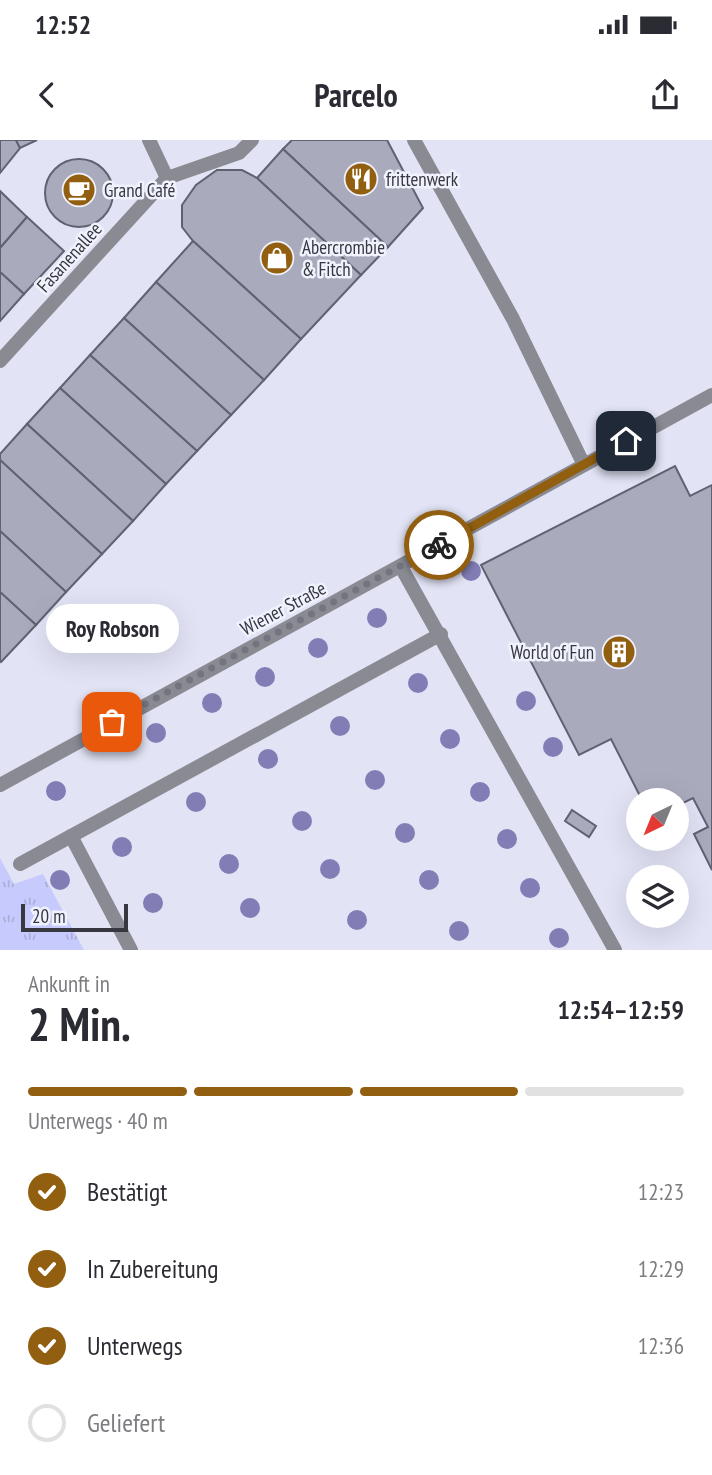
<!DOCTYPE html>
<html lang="de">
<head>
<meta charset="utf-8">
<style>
	body { margin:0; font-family:"PT Sans Narrow",sans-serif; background:#f2f2f3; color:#2b2b33; height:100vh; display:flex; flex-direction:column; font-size:26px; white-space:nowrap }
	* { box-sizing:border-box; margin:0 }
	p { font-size:23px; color:#7c7c81 }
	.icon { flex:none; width:38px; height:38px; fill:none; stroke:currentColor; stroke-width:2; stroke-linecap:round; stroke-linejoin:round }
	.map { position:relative; height:810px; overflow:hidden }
	.side { display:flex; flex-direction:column; background:#fff; flex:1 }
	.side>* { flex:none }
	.needle { width:46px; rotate:223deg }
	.buttons { position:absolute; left:626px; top:648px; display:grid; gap:14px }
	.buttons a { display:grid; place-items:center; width:63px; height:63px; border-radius:50%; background:#fff; box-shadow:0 7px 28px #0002; font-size:35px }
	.scale { position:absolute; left:21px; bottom:18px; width:107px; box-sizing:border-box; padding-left:7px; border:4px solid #37383f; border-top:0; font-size:19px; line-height:24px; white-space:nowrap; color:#37383f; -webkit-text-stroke:5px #f0f2fd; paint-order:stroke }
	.pin { position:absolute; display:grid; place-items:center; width:60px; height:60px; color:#fff; margin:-30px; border-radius:14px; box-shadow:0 4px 10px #0006 }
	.courier { position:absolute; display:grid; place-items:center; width:70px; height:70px; margin:-35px; border:5px solid #925f10; border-radius:50%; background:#fff; color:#222; box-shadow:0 2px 9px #0007 }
	.bubble { position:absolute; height:49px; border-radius:24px; background:#fff; box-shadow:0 7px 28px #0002; font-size:23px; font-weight:700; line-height:49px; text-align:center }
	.headline em { font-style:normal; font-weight:700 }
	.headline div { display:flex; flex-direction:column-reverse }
	.headline { display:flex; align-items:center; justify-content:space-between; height:119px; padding:0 28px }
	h1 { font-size:46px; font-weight:700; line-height:52px }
	.bar { display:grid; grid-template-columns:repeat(4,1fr); gap:10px 7px; align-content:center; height:84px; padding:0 28px }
	.bar i { height:9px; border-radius:5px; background:#e1e1e2 }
	.bar .active { background:#925f10 }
	.bar p { grid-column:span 4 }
	ol { padding:0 28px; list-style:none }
	li { display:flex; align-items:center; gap:21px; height:77px }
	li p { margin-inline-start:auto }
	li .icon { padding:7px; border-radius:50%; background:#925f10; color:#fff; stroke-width:4 }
	li:last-child { color:#7c7c81 }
	li i { width:38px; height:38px; border:4px solid #e1e1e2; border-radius:50% }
	.status { display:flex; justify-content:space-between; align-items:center; height:49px; padding:0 35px; background:#fff; direction:ltr }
	.status svg { height:19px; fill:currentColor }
	header { display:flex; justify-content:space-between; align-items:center; height:91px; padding:0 28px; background:#fff; font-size:32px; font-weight:700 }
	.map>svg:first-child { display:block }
	.grass { fill:url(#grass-tufts) }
	.building { fill:#a9abbd; stroke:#606272; stroke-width:2 }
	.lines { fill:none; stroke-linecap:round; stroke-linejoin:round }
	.lane { stroke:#898a92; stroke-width:14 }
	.street { stroke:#898a92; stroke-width:14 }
	.tree { fill:#827eb5 }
	.done { stroke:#73747f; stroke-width:7; stroke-dasharray:0 12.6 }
	.route { stroke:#925f10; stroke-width:9 }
	.labels { text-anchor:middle; stroke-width:5; stroke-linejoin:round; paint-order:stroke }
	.poi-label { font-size:19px; fill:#37383f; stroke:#f0f2fd; text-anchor:start }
	.street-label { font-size:19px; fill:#37383f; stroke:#f0f2fd }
</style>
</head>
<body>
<div class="status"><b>12:52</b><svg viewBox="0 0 49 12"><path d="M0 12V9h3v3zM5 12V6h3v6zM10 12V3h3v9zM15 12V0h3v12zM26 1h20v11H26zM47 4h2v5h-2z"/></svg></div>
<header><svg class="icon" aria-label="back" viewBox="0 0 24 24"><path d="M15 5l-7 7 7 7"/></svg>Parcelo<svg class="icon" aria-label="share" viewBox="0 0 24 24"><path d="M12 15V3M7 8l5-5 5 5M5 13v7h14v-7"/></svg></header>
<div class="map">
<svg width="712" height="810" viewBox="0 0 712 810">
	<defs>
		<pattern id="grass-tufts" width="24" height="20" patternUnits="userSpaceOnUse" patternTransform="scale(1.75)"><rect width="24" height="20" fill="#c7cafc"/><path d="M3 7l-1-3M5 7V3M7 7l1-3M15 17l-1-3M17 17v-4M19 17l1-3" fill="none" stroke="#acaed9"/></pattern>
	</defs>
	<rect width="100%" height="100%" fill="#e2e4f6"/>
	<path class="grass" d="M0 718 14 744 43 734 84 810H0Z"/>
	<g class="building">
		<path d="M0 0H16L20 8 0 33Z"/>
		<path d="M16 0H37L20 8Z"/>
		<path d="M292 0H387L423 68 388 107 283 9Z"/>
		<path d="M283 9 388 107 361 135 257 38Z"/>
		<circle cx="79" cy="53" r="34"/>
		<path d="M217 30H242L257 38 361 135 301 199 193 101 182 87V65L196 45Z"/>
		<path d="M0 51 27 77 0 108Z"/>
		<path d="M27 77 64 111 24 154 0 132V108Z"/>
		<path d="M193 101 301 199 264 240 156 142Z"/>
		<path d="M0 132 24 154 0 181Z"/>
		<path d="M156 142 264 240 231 275 124 178Z"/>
		<path d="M124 178 231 275 197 311 90 215Z"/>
		<path d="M90 215 197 311 166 344 60 248Z"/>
		<path d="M60 248 166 344 133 381 27 284Z"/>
		<path d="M27 284 133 381 102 414 0 320V314Z"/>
		<path d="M0 320 102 414 66 452 0 391Z"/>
		<path d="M675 326 690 356 712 345V730L694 694 708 687 693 658 677 666V660H642L611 599 579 615 481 425Z"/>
		<path d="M0 391 66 452 36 485 0 452Z"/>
		<path d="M0 452 36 485 1 522 0 521Z"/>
		<path d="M572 670 596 686 589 697 565 681Z"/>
	</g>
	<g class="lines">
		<g class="lane">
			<path d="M414 0 513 179 583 323"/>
			<path d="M401 427 615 810"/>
			<path d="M71 696 131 810"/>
			<path d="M20 724 441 494"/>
		</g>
		<g class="street">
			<path d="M149 0 167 38"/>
			<path d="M0 221 167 38 239 13 252 0"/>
			<path d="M0 645 712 255"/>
		</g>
	</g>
	<g class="tree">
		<circle cx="471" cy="431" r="10"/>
		<circle cx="377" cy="478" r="10"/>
		<circle cx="318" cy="508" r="10"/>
		<circle cx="265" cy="537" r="10"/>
		<circle cx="418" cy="543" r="10"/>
		<circle cx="526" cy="561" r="10"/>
		<circle cx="212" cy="563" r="10"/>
		<circle cx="340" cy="586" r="10"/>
		<circle cx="156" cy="593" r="10"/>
		<circle cx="450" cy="599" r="10"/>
		<circle cx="553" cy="607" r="10"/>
		<circle cx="268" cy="619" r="10"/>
		<circle cx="375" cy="640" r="10"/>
		<circle cx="56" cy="651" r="10"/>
		<circle cx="480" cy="652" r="10"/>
		<circle cx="196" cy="662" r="10"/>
		<circle cx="302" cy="681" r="10"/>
		<circle cx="405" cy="693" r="10"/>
		<circle cx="507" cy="699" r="10"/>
		<circle cx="122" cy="707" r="10"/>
		<circle cx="229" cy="724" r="10"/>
		<circle cx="330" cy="729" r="10"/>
		<circle cx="60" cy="740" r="10"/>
		<circle cx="429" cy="740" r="10"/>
		<circle cx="530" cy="748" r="10"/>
		<circle cx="153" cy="763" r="10"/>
		<circle cx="250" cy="768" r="10"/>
		<circle cx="357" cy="780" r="10"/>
		<circle cx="459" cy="791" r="10"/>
		<circle cx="559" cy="798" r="10"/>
	</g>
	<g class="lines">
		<path class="done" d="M112 582 439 405"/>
		<path class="route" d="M439 405 626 301"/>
	</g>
	<defs>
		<symbol id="restaurant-disc" viewBox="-11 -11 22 22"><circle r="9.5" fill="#925f10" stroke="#f0f2fd"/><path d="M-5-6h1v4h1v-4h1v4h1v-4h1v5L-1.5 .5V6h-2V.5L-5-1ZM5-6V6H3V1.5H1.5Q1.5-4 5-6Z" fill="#fff"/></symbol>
		<symbol id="cafe-disc" viewBox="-11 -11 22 22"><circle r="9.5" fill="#925f10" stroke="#f0f2fd"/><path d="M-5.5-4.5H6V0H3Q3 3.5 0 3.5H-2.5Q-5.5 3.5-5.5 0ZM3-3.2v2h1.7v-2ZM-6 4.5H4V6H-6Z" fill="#fff"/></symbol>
		<symbol id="shop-disc" viewBox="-11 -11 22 22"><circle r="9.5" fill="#925f10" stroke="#f0f2fd"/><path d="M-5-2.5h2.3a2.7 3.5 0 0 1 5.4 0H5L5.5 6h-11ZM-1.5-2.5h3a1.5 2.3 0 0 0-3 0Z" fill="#fff"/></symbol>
		<symbol id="building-disc" viewBox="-11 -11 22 22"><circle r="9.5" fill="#925f10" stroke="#f0f2fd"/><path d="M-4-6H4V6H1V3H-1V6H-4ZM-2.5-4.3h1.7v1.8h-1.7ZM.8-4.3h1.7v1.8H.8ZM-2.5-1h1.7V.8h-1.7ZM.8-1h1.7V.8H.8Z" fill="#fff"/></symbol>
	</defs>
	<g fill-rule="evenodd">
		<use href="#restaurant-disc" x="342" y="20" width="38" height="38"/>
		<use href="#cafe-disc" x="60" y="31" width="38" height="38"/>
		<use href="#shop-disc" x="258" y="99" width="38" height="38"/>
		<use href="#building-disc" x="600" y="493" width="38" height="38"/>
	</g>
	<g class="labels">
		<g class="poi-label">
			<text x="386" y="46">frittenwerk</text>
			<text x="104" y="57">Grand Café</text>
			<text x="302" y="114">Abercrombie<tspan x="302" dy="22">&amp; Fitch</tspan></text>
			<text x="594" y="519" text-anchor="end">World of Fun</text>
		</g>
		<g class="street-label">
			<text transform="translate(69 117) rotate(-48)" y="7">Fasanenallee</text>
			<text transform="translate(283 468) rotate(-28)" y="7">Wiener Straße</text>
		</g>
	</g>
</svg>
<div class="buttons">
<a><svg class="needle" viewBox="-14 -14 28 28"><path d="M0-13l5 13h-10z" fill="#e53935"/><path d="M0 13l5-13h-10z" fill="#7c7c81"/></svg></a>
<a><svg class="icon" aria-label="layers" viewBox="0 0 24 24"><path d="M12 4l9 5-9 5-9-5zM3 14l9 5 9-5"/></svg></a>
</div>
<div class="scale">20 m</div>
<div class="pin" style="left:112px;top:582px;background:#ea580c"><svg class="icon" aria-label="bag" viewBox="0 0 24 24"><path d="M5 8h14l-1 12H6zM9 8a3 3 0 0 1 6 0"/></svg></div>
<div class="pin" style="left:626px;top:301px;background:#1f2937"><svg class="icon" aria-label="home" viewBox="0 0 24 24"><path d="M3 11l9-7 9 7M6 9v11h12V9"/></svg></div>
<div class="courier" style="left:439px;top:405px"><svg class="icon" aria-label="bike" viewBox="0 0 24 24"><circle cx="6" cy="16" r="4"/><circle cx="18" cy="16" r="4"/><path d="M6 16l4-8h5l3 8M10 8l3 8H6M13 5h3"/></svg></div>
<div class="bubble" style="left:46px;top:464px;width:133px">Roy Robson</div>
</div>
<section class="side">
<div class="headline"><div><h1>2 Min.</h1><p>Ankunft in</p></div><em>12:54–12:59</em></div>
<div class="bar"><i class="active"></i><i class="active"></i><i class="active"></i><i></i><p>Unterwegs · 40 m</p></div>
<ol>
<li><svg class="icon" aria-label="check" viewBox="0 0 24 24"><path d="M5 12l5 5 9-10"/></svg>Bestätigt<p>12:23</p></li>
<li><svg class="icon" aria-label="check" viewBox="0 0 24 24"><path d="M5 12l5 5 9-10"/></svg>In Zubereitung<p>12:29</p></li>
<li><svg class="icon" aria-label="check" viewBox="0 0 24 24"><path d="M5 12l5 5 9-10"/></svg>Unterwegs<p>12:36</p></li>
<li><i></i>Geliefert</li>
</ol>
</section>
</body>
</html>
